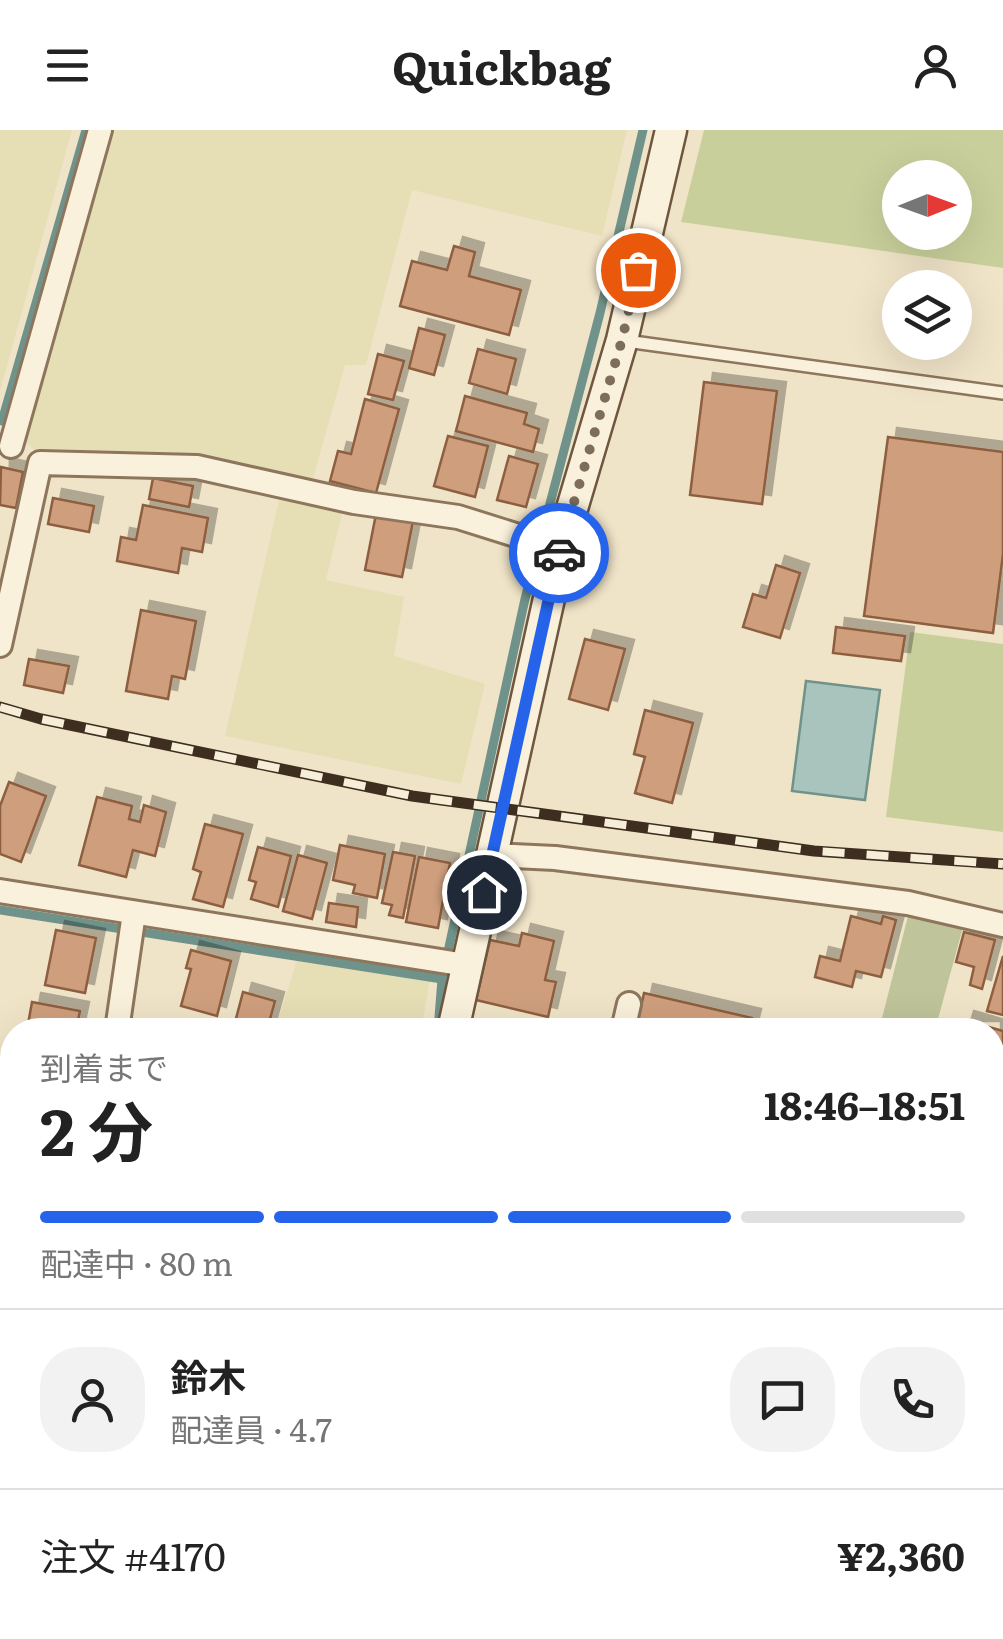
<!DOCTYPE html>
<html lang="ja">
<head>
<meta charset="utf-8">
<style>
	body { margin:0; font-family:Literata,"Noto Sans JP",serif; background:#f2f2f2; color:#222; height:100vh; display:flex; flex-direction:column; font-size:38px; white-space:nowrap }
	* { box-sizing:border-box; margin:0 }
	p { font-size:32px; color:#767676 }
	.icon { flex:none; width:55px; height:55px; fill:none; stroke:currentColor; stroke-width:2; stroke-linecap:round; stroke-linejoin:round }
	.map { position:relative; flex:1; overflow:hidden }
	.details { position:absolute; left:0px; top:888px; width:1005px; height:622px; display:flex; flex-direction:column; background:#fff; border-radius:40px 40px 0 0; box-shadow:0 10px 40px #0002 }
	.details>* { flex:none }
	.needle { width:65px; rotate:89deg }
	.buttons { position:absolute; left:882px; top:30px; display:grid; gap:20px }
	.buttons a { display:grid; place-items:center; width:90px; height:90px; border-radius:50%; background:#fff; box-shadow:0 10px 40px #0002; font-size:50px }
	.pin { position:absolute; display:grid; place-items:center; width:85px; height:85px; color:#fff; margin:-42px; border:5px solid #fff; border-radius:50%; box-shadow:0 2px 10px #0007 }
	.courier { position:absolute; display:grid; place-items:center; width:100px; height:100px; margin:-50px; border:8px solid #2563eb; border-radius:50%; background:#fff; color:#222; box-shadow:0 2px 12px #0007 }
	.head em { font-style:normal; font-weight:700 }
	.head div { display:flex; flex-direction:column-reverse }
	.head { display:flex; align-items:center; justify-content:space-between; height:170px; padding:0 40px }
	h1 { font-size:65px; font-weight:700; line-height:75px }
	.bar { display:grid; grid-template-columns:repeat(4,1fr); gap:15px 10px; align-content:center; height:120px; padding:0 40px }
	.bar i { height:12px; border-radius:8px; background:#e0e0e0 }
	.bar .selected { background:#2563eb }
	.bar p { grid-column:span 4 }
	.line { display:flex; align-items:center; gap:25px; padding:0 40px; border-top:2px solid #e0e0e0 }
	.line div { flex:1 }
	.round { display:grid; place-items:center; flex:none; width:105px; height:105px; border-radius:40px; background:#f2f2f2 }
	header { display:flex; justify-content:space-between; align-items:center; height:130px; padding:0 40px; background:#fff; font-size:45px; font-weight:700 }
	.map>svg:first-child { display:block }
	.farmland { fill:#e6deb5 }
	.green { fill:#c9cf9b; fill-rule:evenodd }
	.cemetery { fill:#bfc49a }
	.water { fill:#a9c4bc; stroke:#6f938a; stroke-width:2.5 }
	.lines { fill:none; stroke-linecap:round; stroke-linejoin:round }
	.stream { stroke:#6f938a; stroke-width:9 }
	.building { fill:#cf9f7d; stroke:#8d5f41; stroke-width:2.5; filter:url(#shadow) }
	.lane-casing { stroke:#8d765c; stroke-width:16 }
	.street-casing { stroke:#8d765c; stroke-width:28 }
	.secondary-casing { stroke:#6f573f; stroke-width:35 }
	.lane { stroke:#faf1dc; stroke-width:11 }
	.street { stroke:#faf1dc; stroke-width:22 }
	.secondary { stroke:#faf1dc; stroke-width:30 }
	.rail-casing { stroke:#3d2e20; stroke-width:11 }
	.rail { stroke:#f7eed8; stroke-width:8; stroke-dasharray:22; stroke-linecap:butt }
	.done { stroke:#7c6e5b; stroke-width:10; stroke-dasharray:0 18 }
	.route { stroke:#2563eb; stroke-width:12 }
</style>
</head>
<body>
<header><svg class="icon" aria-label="menu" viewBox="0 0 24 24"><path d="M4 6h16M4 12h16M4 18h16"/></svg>Quickbag<svg class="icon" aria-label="person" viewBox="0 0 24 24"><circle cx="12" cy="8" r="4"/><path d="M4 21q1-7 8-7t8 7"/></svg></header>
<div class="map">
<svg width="1003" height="1509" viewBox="0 0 1003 1509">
	<defs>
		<filter id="shadow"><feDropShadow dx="9" dy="-9" stdDeviation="0" flood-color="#0004"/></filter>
	</defs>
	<rect width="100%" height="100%" fill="#f0e4c8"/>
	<g class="farmland">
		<path d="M0 0H72L0 261Z"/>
		<path d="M110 0H627L602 106 412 60 366 235H345L308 366 343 379 326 450 404 467 394 526 485 554 461 654 225 606 284 348 41 326 23 310Z"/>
		<path d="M300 821 431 844 421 900H275Z"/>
		<path d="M0 936 12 938V1291L0 1290Z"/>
	</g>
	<g class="green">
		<path d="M704 0H1003V138L681 92ZM900 48H955V102H900Z"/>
		<path d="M910 502 1003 514V702L886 687Z"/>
	</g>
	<path class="cemetery" d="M908 786 963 797 935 900H879Z"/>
	<path class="water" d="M806 551 880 560 865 670 792 661Z"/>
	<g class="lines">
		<g class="stream">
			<path d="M2 291 86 0"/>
			<path d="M0 780 442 849"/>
			<path d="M438 900 442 849 525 469 600 183 643 0"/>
			<path d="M992 1307 1003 1309"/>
			<path d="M319 1509 323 1498"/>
		</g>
	</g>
	<g class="building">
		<path d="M454 116 475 122 469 146 521 160 509 205 400 176 412 131 447 140Z"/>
		<path d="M419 198 445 205 434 245 409 238Z"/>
		<path d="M478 219 516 229 507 264 469 253Z"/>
		<path d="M378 224 404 231 393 270 368 264Z"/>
		<path d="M704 252 777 261 762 374 690 365Z"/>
		<path d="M465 266 527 283 524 294 539 299 533 322 456 301Z"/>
		<path d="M365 269 399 279 376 363 330 351 338 321 351 324Z"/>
		<path d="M448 306 488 316 475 367 434 356Z"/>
		<path d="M888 307 1003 322V424L993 503 864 486Z"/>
		<path d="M509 326 538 334 526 377 497 370Z"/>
		<path d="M1 337 23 342 16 378 0 375Z"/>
		<path d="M153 348 193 356 189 377 149 369Z"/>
		<path d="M53 368 94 376 89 402 48 394Z"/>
		<path d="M143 375 208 388 202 422 182 418 178 443 117 431 121 407 136 410Z"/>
		<path d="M376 384 413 391 402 447 365 440Z"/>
		<path d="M776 435 800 443 780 508 743 497 753 464 766 468Z"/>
		<path d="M141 480 196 491 185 549 172 546 168 569 126 561Z"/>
		<path d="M836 497 905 506 901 531 833 523Z"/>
		<path d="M585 509 625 519 608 580 569 569Z"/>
		<path d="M29 529 69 536 63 563 24 555Z"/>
		<path d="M645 580 693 593 672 673 635 663 645 627 634 624Z"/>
		<path d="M9 652 46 666 21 732 0 724V676Z"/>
		<path d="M97 667 132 676 129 689 140 692 144 675 166 682 155 726 133 720 126 747 79 735Z"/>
		<path d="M205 694 243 704 223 777 193 769 201 742 193 739Z"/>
		<path d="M340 715 385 724 377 768 353 763 355 755 333 750Z"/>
		<path d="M258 717 291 726 278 777 251 769 256 752 249 750Z"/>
		<path d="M393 722 415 726 403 788 389 785 392 775 382 773Z"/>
		<path d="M298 725 327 733 312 789 283 781Z"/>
		<path d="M419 727 450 733 438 798 406 792Z"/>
		<path d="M329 773 358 777 356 797 326 792Z"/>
		<path d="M851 786 881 794 883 786 896 790 881 847 856 841 852 857 815 847 820 826 840 831Z"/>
		<path d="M56 800 96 808 85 863 45 855Z"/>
		<path d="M964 802 995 810 982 859 970 855 974 837 956 832Z"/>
		<path d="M522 803 554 811 545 850 556 852 548 887 476 870 490 810 519 816Z"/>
		<path d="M191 820 231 831 217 886 181 876 191 839 186 838Z"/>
		<path d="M1003 826V885L987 881Z"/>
		<path d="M243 862 275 871 267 900H233Z"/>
		<path d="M644 863 752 888 749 900H636Z"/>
		<path d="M32 872 80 881 76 900H27Z"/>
		<path d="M965 890 1003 901V920L992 958V900H962Z"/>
		<path d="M992 1021 1003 1023V1097L992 1094Z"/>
		<path d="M992 1109 1003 1112V1130L996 1157 992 1156Z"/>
		<path d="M992 1164 1003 1167V1213L995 1246Z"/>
		<path d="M8 1308H12V1378H9V1364H1V1349H9Z"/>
		<path d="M996 1312 1003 1314V1356L992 1354Z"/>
		<path d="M992 1460 1003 1462V1509H954L956 1498H992Z"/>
		<path d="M53 1498H88L86 1509H51Z"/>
		<path d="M92 1498H109L106 1509H90Z"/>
		<path d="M117 1498H150L148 1509H114Z"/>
		<path d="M164 1498H187L184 1509H160Z"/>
		<path d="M225 1498 244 1502 242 1509H221Z"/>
		<path d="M344 1498H362L387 1507 340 1509Z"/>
		<path d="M378 1498H453L449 1509H414Z"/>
		<path d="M471 1498H504L540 1509H467Z"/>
		<path d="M680 1498H706L703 1506Z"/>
		<path d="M750 1498H776L773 1509H747Z"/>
		<path d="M781 1498H805L802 1509H779Z"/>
		<path d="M821 1498H863L860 1509H818Z"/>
		<path d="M869 1498H891L908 1502 906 1509H866Z"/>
	</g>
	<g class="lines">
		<defs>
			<path id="lane" d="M626 211 1003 263"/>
			<g id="street">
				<path d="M11 316 100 0"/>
				<path d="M0 515 40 333 197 337 354 372 458 387 560 419"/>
				<path d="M493 725 555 728 908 773 1003 795"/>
				<path d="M0 761 466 835"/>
				<path d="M117 900 134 783"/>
				<path d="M623 900 629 874"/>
				<path d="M0 1088 12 1091"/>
				<path d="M992 1289 1003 1291"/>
				<path d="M0 1416 12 1414"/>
			</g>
			<g id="secondary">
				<path d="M453 900 560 419 622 210 671 0"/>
				<path d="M568 1498 610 1509"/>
			</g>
		</defs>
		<use href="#lane" class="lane-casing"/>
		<use href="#street" class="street-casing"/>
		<use href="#secondary" class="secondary-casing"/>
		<use href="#lane" class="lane"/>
		<use href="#street" class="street"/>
		<use href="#secondary" class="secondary"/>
		<defs>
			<path id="rail" d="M0 577 41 589 412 666 814 721 1003 734"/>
		</defs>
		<use href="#rail" class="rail-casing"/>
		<use href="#rail" class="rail"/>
	</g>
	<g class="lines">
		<path class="done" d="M559 423 622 210 638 140"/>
		<path class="route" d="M484 762 559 423"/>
	</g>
</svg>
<div class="buttons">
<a><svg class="needle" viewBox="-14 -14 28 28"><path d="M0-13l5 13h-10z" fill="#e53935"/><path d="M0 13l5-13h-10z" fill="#767676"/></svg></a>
<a><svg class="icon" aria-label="layers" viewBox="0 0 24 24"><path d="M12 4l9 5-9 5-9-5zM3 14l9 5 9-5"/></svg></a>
</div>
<div class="pin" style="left:638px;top:140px;background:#ea580c"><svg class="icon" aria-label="bag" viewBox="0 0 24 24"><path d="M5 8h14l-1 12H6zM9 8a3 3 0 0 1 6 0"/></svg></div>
<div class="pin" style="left:484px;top:762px;background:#1f2937"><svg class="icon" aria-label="home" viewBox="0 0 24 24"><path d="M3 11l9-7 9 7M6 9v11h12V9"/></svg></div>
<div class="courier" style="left:559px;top:423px"><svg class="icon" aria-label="car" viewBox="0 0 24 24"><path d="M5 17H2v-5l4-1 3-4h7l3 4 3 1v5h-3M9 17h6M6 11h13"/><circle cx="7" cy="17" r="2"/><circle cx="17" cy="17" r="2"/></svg></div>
<section class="details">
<div class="head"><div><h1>2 分</h1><p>到着まで</p></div><em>18:46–18:51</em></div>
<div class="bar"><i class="selected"></i><i class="selected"></i><i class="selected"></i><i></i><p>配達中 · 80 m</p></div>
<div class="line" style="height:180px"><a class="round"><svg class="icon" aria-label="person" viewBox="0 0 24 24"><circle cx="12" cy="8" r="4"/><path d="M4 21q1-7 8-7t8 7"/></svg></a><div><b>鈴木</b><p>配達員 · 4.7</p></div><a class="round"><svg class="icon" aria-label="chat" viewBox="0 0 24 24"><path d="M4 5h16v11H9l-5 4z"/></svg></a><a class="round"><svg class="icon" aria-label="phone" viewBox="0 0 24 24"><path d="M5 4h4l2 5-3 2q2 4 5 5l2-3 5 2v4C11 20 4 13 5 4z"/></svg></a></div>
<div class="line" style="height:130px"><div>注文 #4170</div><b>¥2,360</b></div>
</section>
</div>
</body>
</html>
